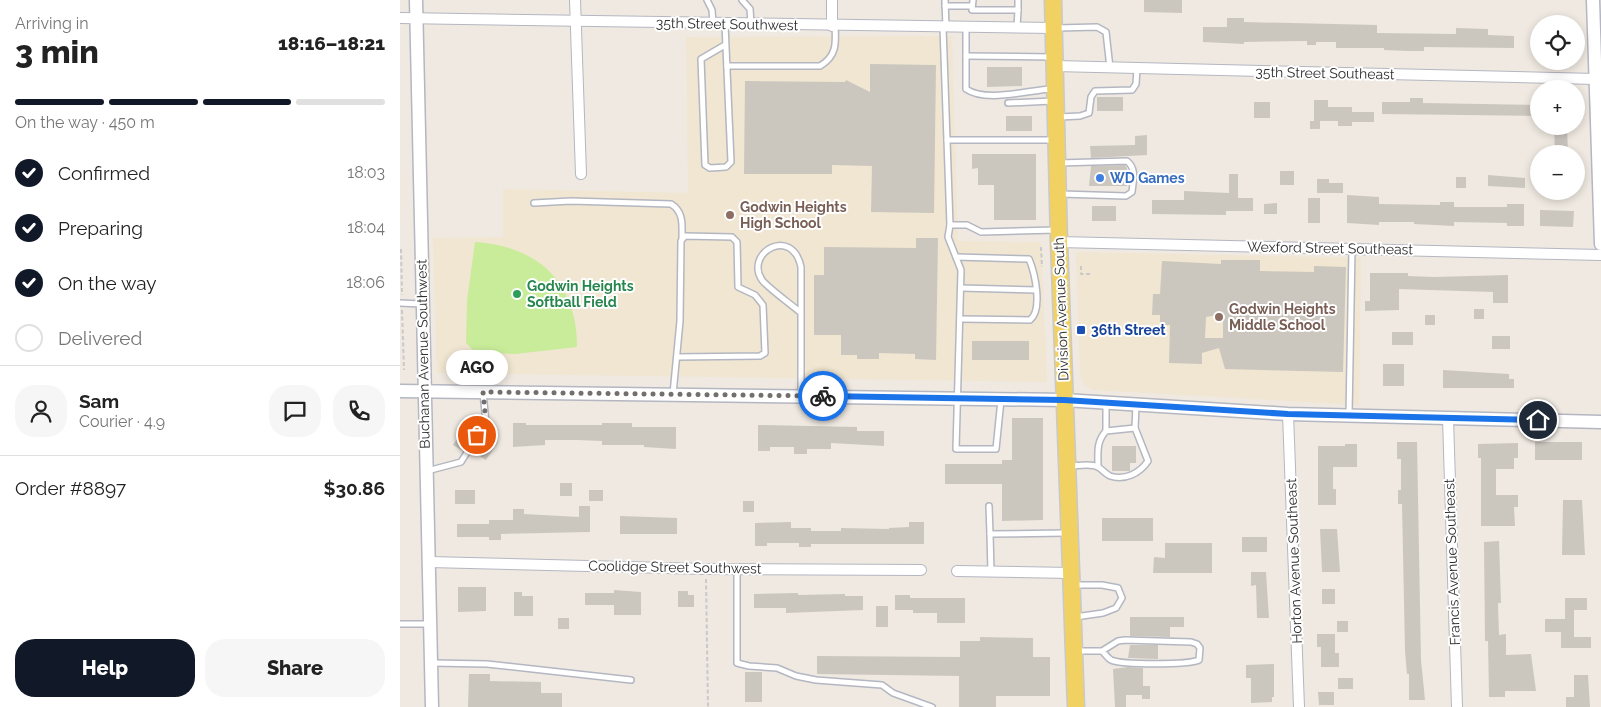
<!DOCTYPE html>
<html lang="en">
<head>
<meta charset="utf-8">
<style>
	body { margin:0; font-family:Raleway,sans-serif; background:#f6f6f6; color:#222; height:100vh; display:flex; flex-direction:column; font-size:19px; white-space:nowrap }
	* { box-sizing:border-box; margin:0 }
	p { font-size:16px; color:#767676 }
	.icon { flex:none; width:28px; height:28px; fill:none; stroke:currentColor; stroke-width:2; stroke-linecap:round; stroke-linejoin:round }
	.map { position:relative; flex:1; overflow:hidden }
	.sheet { display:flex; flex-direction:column; background:#fff; width:400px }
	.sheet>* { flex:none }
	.controls { position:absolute; left:1130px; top:15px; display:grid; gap:10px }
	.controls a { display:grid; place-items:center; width:55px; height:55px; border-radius:50%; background:#fff; box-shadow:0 2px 8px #0003; font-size:25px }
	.pin { position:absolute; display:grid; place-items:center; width:42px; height:42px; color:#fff; margin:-21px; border:2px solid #fff; border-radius:50%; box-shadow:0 1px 5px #0007 }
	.courier { position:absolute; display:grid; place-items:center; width:50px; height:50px; margin:-25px; border:4px solid #1a73e8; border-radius:50%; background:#fff; color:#222; box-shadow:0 1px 6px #0007 }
	.bubble { position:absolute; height:35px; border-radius:18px; background:#fff; box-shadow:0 2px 8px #0003; font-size:16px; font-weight:800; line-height:35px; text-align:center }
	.overview em { font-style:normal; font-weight:800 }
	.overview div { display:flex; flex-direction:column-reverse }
	.overview { display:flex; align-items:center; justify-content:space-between; height:85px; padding:0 15px }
	h1 { font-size:32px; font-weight:800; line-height:38px }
	.bar { display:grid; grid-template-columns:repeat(4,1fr); gap:8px 5px; align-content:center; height:60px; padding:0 15px }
	.bar i { height:6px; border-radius:4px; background:#e0e0e0 }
	.bar .active { background:#111827 }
	.bar p { grid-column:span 4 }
	.line { display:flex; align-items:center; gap:12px; padding:0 15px; border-top:1px solid #e0e0e0 }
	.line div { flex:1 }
	.round { display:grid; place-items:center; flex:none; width:52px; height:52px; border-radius:20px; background:#f6f6f6 }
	ol { padding:0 15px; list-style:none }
	li { display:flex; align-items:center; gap:15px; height:55px }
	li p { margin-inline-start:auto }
	li .icon { padding:5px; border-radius:50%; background:#111827; color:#fff; stroke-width:4 }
	li:last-child { color:#767676 }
	li i { width:28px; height:28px; border:2px solid #e0e0e0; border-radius:50% }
	.cta { display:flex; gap:10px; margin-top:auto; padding:10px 15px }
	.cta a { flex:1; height:58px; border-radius:20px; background:#111827; color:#fff; font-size:20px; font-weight:800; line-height:58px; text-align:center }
	.cta a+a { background:#f6f6f6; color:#222 }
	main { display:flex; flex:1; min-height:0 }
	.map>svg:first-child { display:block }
	.education { fill:#f0e6d1 }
	.pitch { fill:#c9ec9a }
	.building { fill:#cbc7bf; fill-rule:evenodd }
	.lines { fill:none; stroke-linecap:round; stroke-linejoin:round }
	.service-casing { stroke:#b4b7c1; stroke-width:8 }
	.minor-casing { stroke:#b4b7c1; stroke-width:12 }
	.tertiary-casing { stroke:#b4b7c1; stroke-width:15 }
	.primary-casing { stroke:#c9c9c9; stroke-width:19 }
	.path { stroke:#c9c9c9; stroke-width:2; stroke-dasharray:4 2.5; stroke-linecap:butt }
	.service { stroke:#fff; stroke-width:5 }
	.minor { stroke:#fff; stroke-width:10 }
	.tertiary { stroke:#fff; stroke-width:12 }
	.primary { stroke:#f2d163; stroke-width:16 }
	.done { stroke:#726f6d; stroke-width:5; stroke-dasharray:0 9 }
	.route { stroke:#1a73e8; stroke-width:6 }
	.shop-dot { fill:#3f7fe0; stroke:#fff; stroke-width:2 }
	.education-dot { fill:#8d6e63; stroke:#fff; stroke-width:2 }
	.leisure-dot { fill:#2e9e5b; stroke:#fff; stroke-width:2 }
	.transit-dot { fill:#1a4fb4; stroke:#fff; stroke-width:2 }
	.labels { text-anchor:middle; stroke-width:4; stroke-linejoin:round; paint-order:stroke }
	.street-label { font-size:14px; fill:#2e2e2e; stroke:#fff }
	.shop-label { font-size:14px; font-weight:bold; fill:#366cbe; stroke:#fff; text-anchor:start }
	.education-label { font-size:14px; font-weight:bold; fill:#785e54; stroke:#fff; text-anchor:start }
	.leisure-label { font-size:14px; font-weight:bold; fill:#27864d; stroke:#fff; text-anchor:start }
	.transit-label { font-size:14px; font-weight:bold; fill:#164399; stroke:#fff; text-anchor:start }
</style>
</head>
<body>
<main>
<section class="sheet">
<div class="overview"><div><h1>3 min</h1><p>Arriving in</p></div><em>18:16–18:21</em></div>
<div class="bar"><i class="active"></i><i class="active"></i><i class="active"></i><i></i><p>On the way · 450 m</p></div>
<ol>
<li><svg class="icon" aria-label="check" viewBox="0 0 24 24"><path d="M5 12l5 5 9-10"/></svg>Confirmed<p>18:03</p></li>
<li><svg class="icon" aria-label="check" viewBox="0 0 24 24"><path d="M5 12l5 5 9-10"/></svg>Preparing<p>18:04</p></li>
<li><svg class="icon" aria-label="check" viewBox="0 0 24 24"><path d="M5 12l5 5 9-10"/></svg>On the way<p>18:06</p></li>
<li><i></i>Delivered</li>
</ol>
<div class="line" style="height:90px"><a class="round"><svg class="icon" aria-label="person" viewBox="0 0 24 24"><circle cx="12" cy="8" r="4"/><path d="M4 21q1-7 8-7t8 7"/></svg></a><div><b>Sam</b><p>Courier · 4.9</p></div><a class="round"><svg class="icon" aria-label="chat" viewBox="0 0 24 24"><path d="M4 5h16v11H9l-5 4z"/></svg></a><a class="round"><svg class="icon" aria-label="phone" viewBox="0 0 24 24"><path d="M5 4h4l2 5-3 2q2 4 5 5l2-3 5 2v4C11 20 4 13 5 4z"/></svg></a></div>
<div class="line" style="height:65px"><div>Order #8897</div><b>$30.86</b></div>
<div class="cta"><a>Help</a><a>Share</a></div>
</section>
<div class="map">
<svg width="1201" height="707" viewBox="0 0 1201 707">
	<rect width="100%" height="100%" fill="#efe9e1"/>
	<g class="education">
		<path d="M552 36 558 241 641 242 647 382 37 373 33 238 103 237V189L288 193 286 37Z"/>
		<path d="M676 252 961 258 959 405 693 390 684 385 680 376Z"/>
	</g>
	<path class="pitch" d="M75 242C138 246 177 282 177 347L115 354 75 352 66 343 67 301Z"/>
	<g class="building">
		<path d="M744 0H782V13L744 12Z"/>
		<path d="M827 18H844V22L977 25V33L1056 34V28L1088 29V35L1114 36V48L1024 47V51H1009L984 50V48H936V42H916V45H907V41L844 42V44L803 42V27H827Z"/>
		<path d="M470 64 536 65 534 213 471 212 472 166 432 165V174H344L345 81 445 82 446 80 470 92Z"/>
		<path d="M587 67H622V86L587 87Z"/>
		<rect x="697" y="97" width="26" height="14"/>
		<path d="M1010 98H1023V103L1137 105V116L982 114V102H1010Z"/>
		<path d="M914 100H928V107H952V112H974V122H952V126H938V121H920V129H910V121H914Z"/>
		<rect x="854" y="102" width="16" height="16"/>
		<rect x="606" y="116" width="26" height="15"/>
		<path d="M1154 126H1167L1168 154H1155Z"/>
		<path d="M747 135V155L691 158 690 146 735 145V136Z"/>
		<path d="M572 154H636V220H594V185H578V168L572 169Z"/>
		<path d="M725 165 727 168V186H689L691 166Z"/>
		<rect x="880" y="171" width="14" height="14"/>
		<path d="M829 174H838V198H853V211H826V215L752 214V200H784V191L829 193Z"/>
		<path d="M1088 175 1125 178V188L1088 186Z"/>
		<rect x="1056" y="177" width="10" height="11"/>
		<path d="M917 179H929V183H943V193H917Z"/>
		<path d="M947 195 979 197V204L1040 205V202H1054V207H1107V204H1124V226H1107V223L1054 222V226L1014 224V222H979V225L947 223Z"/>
		<rect x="908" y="198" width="12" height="25"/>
		<path d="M877 203V214H864V204Z"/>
		<rect x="692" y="206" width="24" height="15"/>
		<path d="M1140 210 1174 211 1173 227 1140 226Z"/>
		<path d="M516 238H538L536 360 515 359V354L479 353V359H457V355H441V335H414V275H424V247L516 248Z"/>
		<path d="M821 260H860V271L914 272V266L946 267 943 372 825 369 819 348 802 353V364L769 363 770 325H760V315H752L753 294H760L762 261 821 264ZM823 314V338H805L806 317Z"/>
		<path d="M970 273H1008V276L1034 277 1108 275V303H1093V292L999 289V310L965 311V301H970Z"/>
		<rect x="1074" y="309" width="10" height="10"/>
		<rect x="1025" y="315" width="10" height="10"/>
		<rect x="992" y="332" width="21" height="13"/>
		<rect x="1092" y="336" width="18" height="13"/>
		<rect x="572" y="341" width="57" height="19"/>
		<rect x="983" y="364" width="21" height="22"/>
		<path d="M1043 370 1109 374V379H1114V388H1043Z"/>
		<path d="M71 417 80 423 63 451 53 445Z"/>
		<path d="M612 418H643V520L602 521V484H545V464H602V460H612Z"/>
		<path d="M113 423H126V425H202V423H232V427H276V449L244 447V445H202V441L177 440H145V445L113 447Z"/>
		<path d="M358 425 457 427V431H484V446L431 443V449H407V454H394V447H370V451H358Z"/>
		<path d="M84 433 98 442 86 460 73 452Z"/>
		<path d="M997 442H1017L1021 660 1025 700H1009V674H1007L1005 651 1002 504H998V490H1001V459H997Z"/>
		<rect x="1135" y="442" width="47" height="18"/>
		<path d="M1118 443V458H1114V469H1096V495H1118V507H1114L1115 526H1081V458H1078V444Z"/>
		<path d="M945 444H957V467H933V489H936V505H918V446H945Z"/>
		<path d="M712 446H736V463H730V471H712Z"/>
		<rect x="160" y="483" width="12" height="13"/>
		<rect x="55" y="490" width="20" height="14"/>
		<rect x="189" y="490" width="14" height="11"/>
		<path d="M1163 500H1182L1185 555H1162Z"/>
		<rect x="343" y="501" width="11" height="11"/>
		<path d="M179 506H190V532L101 534V540H89V537H57V524H89V520H113V509H124V514L179 517Z"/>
		<path d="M220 516 277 518V534H220Z"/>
		<rect x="702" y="518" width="51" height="23"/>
		<path d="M391 522V528H411V531H441V528L489 529V528L509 527V522H524V544H411V547H399V543H367V546H355V523Z"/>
		<path d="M920 529H937L940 572H922Z"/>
		<rect x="842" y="537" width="25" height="15"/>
		<path d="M1099 541 1101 603H1098L1099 635 1106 634V655L1131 654 1136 691H1105V697H1089L1088 641H1085L1084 542Z"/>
		<path d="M765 543H812V573H753L754 557 765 558Z"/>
		<path d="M851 572H866L869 618H857L856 585 851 586Z"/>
		<path d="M58 587H86V611L58 612Z"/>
		<rect x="922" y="589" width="13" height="15"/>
		<path d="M214 590 241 592V615H214V605H185V593H214Z"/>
		<path d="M278 591H288V595H294V607H278Z"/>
		<path d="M114 592H122V596H133V616H114Z"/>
		<path d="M398 593V595L445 594V596H463V610L386 613V608H354V594Z"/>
		<path d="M495 595H510V598H565V623H537V613H513V610H495Z"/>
		<path d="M1165 598H1187V610H1174V637H1191V648H1161V632H1145V619H1165Z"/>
		<rect x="476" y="606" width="12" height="21"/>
		<path d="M730 617H784V627H770V637L730 636Z"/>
		<rect x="158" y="618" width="11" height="11"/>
		<rect x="937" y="621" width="11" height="11"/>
		<path d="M917 634H935V653H939V667H921V647H917Z"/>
		<path d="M580 637 633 638V657H650V696H596V707H559V676L417 674V656L560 657V641H580Z"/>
		<path d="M730 645H758V659L728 658Z"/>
		<path d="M874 664V697H872V702L851 703V678H846V665Z"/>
		<path d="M728 667 743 668V686H750V699H742V695H726V707H715L713 669Z"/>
		<rect x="345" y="672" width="17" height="30"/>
		<path d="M69 674H90V681L141 682V693H162V707H68Z"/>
		<path d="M1174 675H1188L1190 707H1166V697H1174Z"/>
		<rect x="938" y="678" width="15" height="11"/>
		<path d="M918 692H934V705H919Z"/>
	</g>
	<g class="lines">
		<defs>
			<g id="service">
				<path d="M307 0 312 10 313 23"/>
				<path d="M342 0 350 9 351 24"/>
				<path d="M545 0 546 27"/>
				<path d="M573 0 572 10H618V0"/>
				<path d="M545 6H572"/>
				<path d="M325 24 331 162 326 167 310 168 305 165 301 59 325 45"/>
				<path d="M543 27 550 225 548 237 561 270 556 449H596L601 400"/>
				<path d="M566 27V89C586 103 628 90 652 89"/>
				<path d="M617 27 618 10"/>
				<path d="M657 28 697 27 706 32 710 68"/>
				<path d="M566 56 652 57"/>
				<path d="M327 66H420C437 56 436 43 435 26"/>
				<path d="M608 103 653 101"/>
				<path d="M659 117 680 116 689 113 691 97 695 91 732 90 736 84 737 68"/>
				<path d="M547 140H654"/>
				<path d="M659 163 727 161C737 169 733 181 732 192L726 196 661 194"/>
				<path d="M134 203 171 201 271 204C284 212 282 225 282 238"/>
				<path d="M550 225H567L581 232 656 230"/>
				<path d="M556 257 629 259C635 273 643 310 630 320L560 319"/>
				<path d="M561 288 636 290"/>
				<path d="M0 303 21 304"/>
				<path d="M273 394 280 321 281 241 285 236 332 237 337 242 338 287 355 295 363 305 365 353 360 356 277 357"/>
				<path d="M401 395V267C392 225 344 253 362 280 368 288 392 305 401 313"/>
				<path d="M949 415 952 249"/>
				<path d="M706 431V404"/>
				<path d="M670 466C678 466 690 463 698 467 702 469 705 474 710 476 725 481 740 473 748 461L735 428 736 405"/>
				<path d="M698 467C698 453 696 442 706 431L735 428"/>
				<path d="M27 471 61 462 86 422 83 393"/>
				<path d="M589 506 590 534"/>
				<path d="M337 569V663L349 666 377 668 396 676 416 680 482 685 493 693 532 707"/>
				<path d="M591 572 590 534 666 533"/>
				<path d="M674 585H702L718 588 722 598 716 608 703 613 675 617"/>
				<path d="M0 624H29"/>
				<path d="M677 651H702L718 641 725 640 791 642 797 644 800 648 799 660C788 665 722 665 711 660 708 658 705 654 702 651"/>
				<path d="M32 663 87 664 231 680"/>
			</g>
			<g id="minor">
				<path d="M175 0 181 174"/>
				<path d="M432 0V26"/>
				<path d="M0 18 654 28"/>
				<path d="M655 66 1196 79"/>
				<path d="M659 242 1201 255"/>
				<path d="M888 414 899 707"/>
				<path d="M1048 418 1057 707"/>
				<path d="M29 562 306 569 521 570"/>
				<path d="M557 571 671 573"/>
			</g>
			<g id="tertiary">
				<path d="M16 0 32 707"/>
				<path d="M1193 0 1201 244"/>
				<path d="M0 391 664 400 888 414 1201 422"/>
			</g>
			<path id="primary" d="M653 0 659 242 676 707"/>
		</defs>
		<use href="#service" class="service-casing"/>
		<use href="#minor" class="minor-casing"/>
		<use href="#tertiary" class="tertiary-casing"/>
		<use href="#primary" class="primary-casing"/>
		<g class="path">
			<path d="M641 247 642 267"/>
			<path d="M1 249 2 295"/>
			<path d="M681 266V274H690"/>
			<path d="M2 310 4 370"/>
			<path d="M306 579 308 707"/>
		</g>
		<use href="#service" class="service"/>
		<use href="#minor" class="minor"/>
		<use href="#tertiary" class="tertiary"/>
		<use href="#primary" class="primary"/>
	</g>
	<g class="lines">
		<path class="done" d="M77 435 86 422 83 392 423 396"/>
		<path class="route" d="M423 396 664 400 888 414 1138 420"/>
	</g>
	<circle class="shop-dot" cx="700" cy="178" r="5"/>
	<g class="education-dot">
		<circle cx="330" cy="215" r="5"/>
		<circle cx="819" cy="317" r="5"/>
	</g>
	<circle class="leisure-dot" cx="117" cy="294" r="5"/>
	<rect class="transit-dot" x="676" y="325" width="10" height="10" rx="2.5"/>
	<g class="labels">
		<g class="street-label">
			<text transform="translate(327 24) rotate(1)" y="5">35th Street Southwest</text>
			<text transform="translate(925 73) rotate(1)" y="5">35th Street Southeast</text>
			<text transform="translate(930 248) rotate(1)" y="5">Wexford Street Southeast</text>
			<text transform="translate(661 309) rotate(-92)" y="5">Division Avenue South</text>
			<text transform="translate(23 354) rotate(-91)" y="5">Buchanan Avenue Southwest</text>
			<text transform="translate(894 561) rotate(-92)" y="5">Horton Avenue Southeast</text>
			<text transform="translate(1052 562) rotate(-92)" y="5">Francis Avenue Southeast</text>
			<text transform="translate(275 567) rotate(1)" y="5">Coolidge Street Southwest</text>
		</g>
		<g class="shop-label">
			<text x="710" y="183">WD Games</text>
		</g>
		<g class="education-label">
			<text x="340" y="212">Godwin Heights<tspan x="340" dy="16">High School</tspan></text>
			<text x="829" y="314">Godwin Heights<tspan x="829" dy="16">Middle School</tspan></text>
		</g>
		<g class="leisure-label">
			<text x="127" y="291">Godwin Heights<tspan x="127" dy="16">Softball Field</tspan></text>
		</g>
		<g class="transit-label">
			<text x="691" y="335">36th Street</text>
		</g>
	</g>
</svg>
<div class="controls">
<a><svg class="icon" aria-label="locate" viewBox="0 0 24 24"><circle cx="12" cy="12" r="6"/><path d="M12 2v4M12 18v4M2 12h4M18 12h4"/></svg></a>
<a>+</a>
<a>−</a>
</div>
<div class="pin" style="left:77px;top:435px;background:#ea580c"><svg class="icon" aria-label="bag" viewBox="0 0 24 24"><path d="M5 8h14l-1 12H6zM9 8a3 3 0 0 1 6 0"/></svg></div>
<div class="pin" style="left:1138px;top:420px;background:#1f2937"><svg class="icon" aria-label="home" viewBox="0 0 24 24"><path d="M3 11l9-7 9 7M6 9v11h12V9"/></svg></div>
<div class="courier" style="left:423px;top:396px"><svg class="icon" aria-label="bike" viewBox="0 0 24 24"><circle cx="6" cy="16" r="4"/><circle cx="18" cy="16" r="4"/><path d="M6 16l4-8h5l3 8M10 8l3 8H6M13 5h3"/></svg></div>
<div class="bubble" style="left:46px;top:350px;width:62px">AGO</div>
</div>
</main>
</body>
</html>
